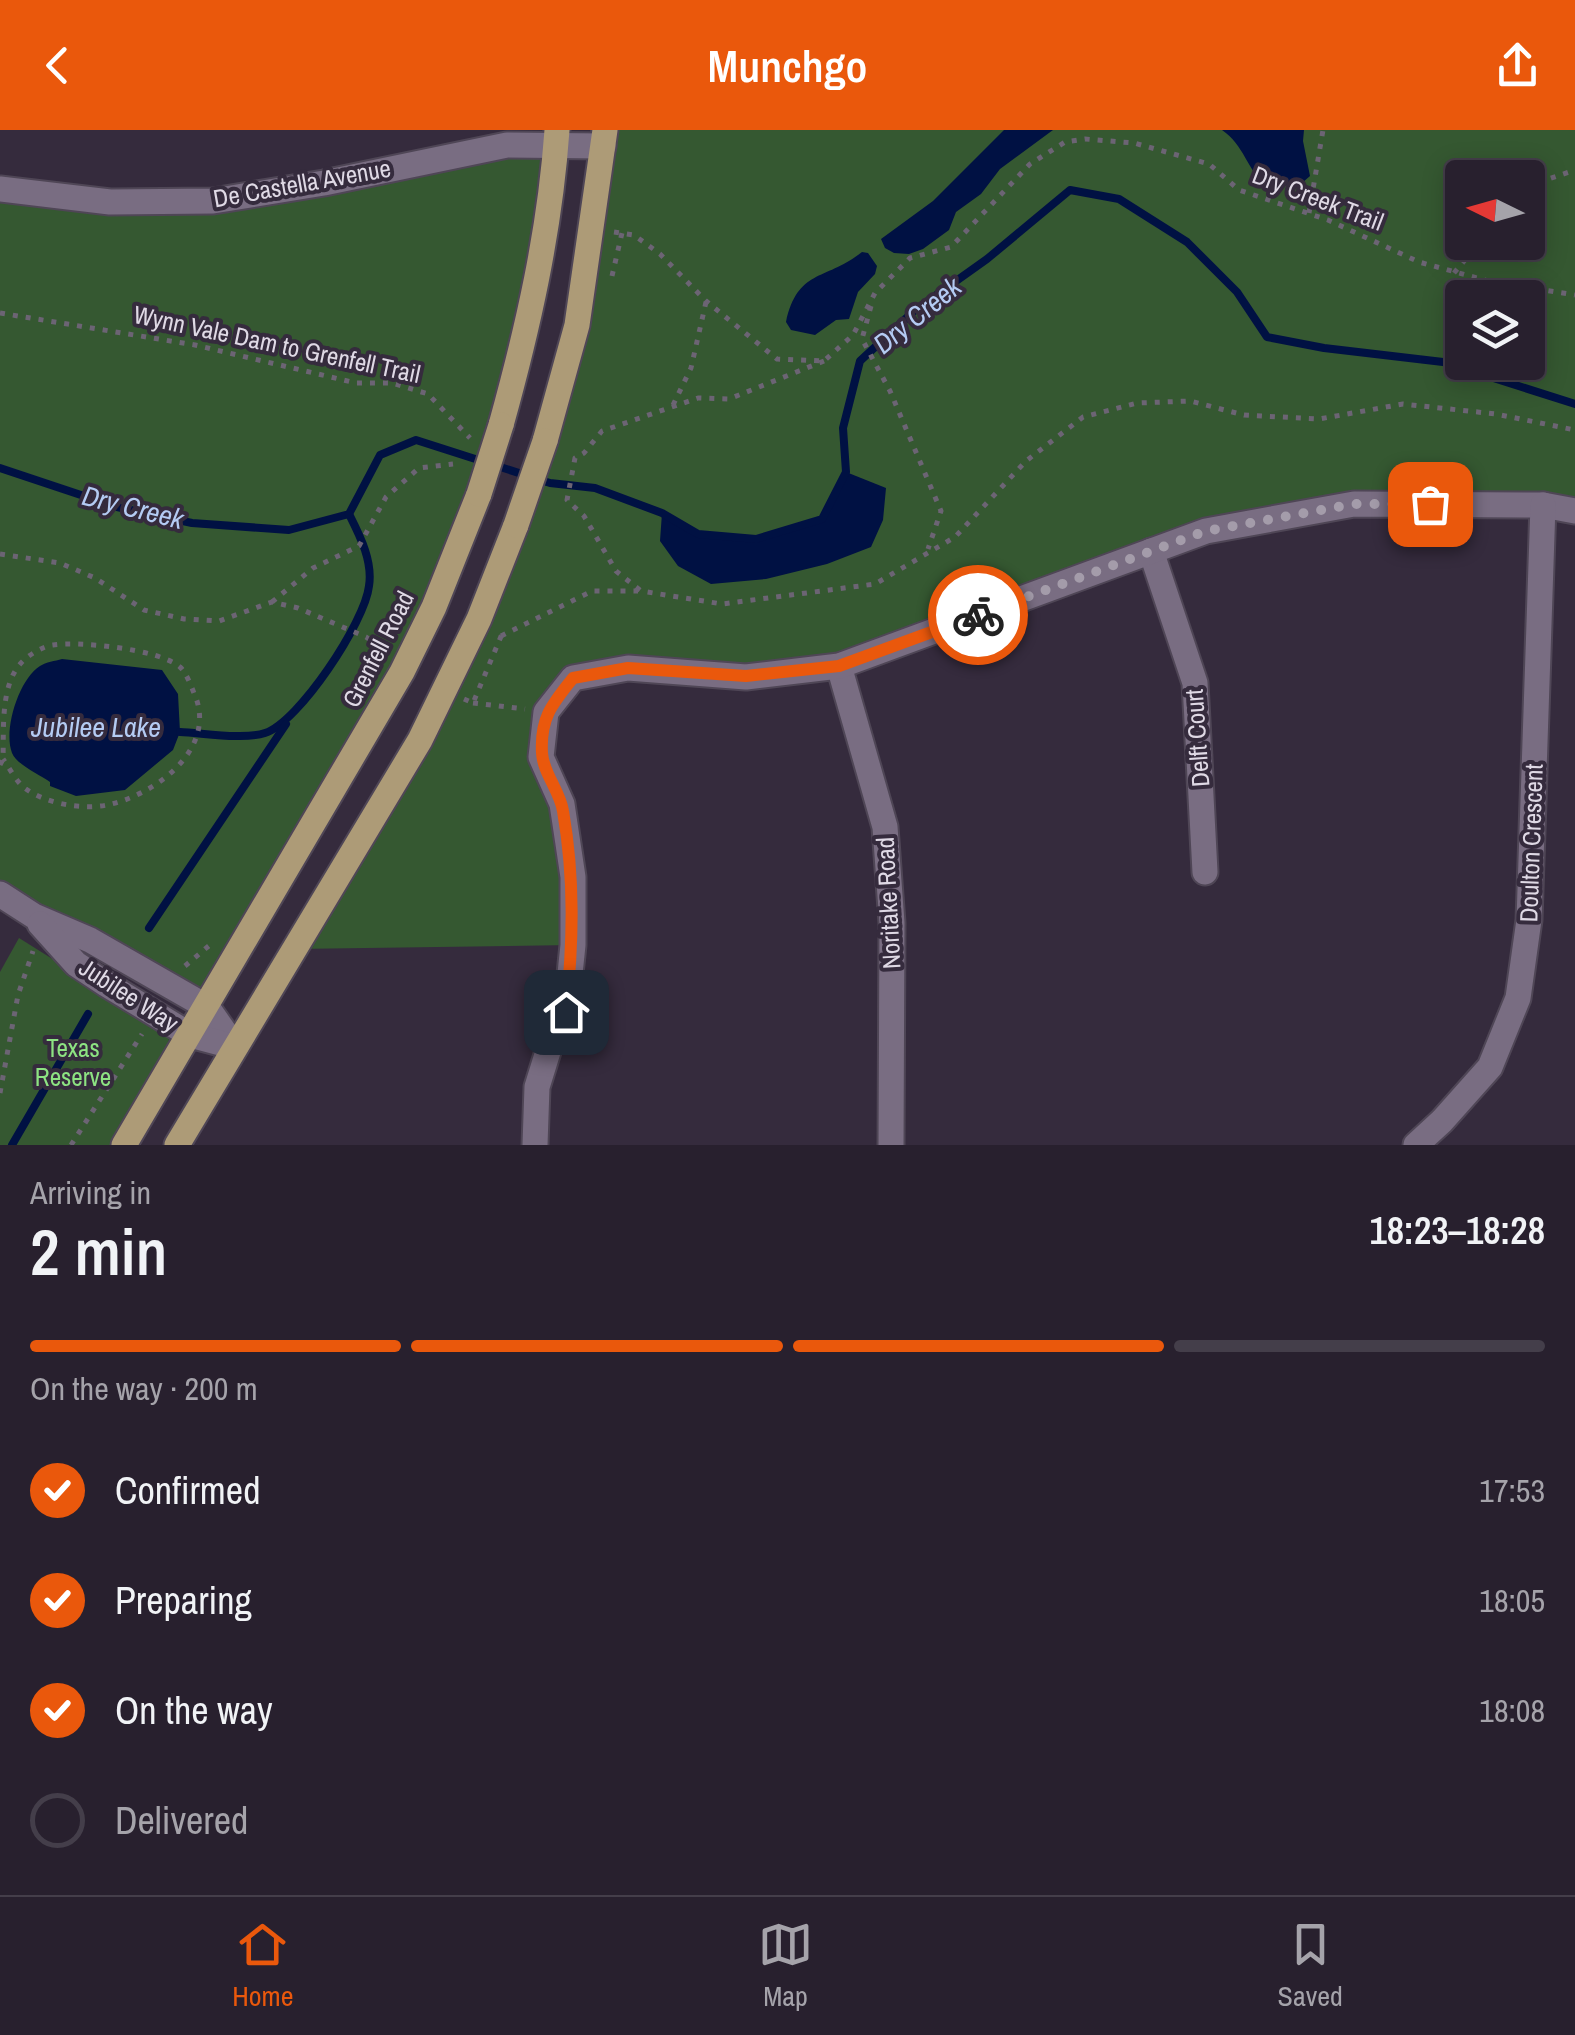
<!DOCTYPE html>
<html lang="en">
<head>
<meta charset="utf-8">
<style>
	body { margin:0; font-family:"Archivo Narrow",sans-serif; background:#302836; color:#f1f3f6; height:100vh; display:flex; flex-direction:column; font-size:38px; white-space:nowrap }
	* { box-sizing:border-box; margin:0 }
	p { font-size:32px; color:#a5a3aa }
	.icon { flex:none; width:55px; height:55px; fill:none; stroke:currentColor; stroke-width:2; stroke-linecap:round; stroke-linejoin:round }
	.map { position:relative; height:1015px; overflow:hidden }
	.side { display:flex; flex-direction:column; background:#28202e; flex:1 }
	.side>* { flex:none }
	.needle { width:65px; rotate:275deg }
	.controls { position:absolute; left:1445px; top:30px; display:grid; gap:20px }
	.controls a { display:grid; place-items:center; width:100px; height:100px; border-radius:10px; background:#28202e; box-shadow:0 5px 25px #0003,0 0 0 2px #443e4a; font-size:50px }
	.pin { position:absolute; display:grid; place-items:center; width:85px; height:85px; color:#fff; margin:-42px; border-radius:20px; box-shadow:0 5px 15px #0006 }
	.courier { position:absolute; display:grid; place-items:center; width:100px; height:100px; margin:-50px; border:8px solid #ea580c; border-radius:50%; background:#fff; color:#222; box-shadow:0 2px 12px #0007 }
	.headline em { font-style:normal; font-weight:600 }
	.headline div { display:flex; flex-direction:column-reverse }
	.headline { display:flex; align-items:center; justify-content:space-between; height:170px; padding:0 30px }
	h1 { font-size:65px; font-weight:600; line-height:75px }
	.bar { display:grid; grid-template-columns:repeat(4,1fr); gap:15px 10px; align-content:center; height:120px; padding:0 30px }
	.bar i { height:12px; border-radius:8px; background:#443e4a }
	.bar .on { background:#ea580c }
	.bar p { grid-column:span 4 }
	ol { padding:0 30px; list-style:none }
	li { display:flex; align-items:center; gap:30px; height:110px }
	li p { margin-inline-start:auto }
	li .icon { padding:10px; border-radius:50%; background:#ea580c; color:#fff; stroke-width:4 }
	li:last-child { color:#a5a3aa }
	li i { width:55px; height:55px; border:5px solid #443e4a; border-radius:50% }
	header { display:flex; justify-content:space-between; align-items:center; height:130px; padding:0 30px; background:#ea580c; color:#fff; font-size:45px; font-weight:600 }
	.menu { display:flex; justify-content:space-around; align-items:center; height:140px; border-top:2px solid #443e4a; background:#28202e; font-size:28px; color:#a5a3aa }
	.menu a { display:grid; justify-items:center; gap:5px }
	.menu .on { color:#ea580c }
	.map>svg:first-child { display:block }
	.green { fill:#355831; fill-rule:evenodd }
	.water { fill:#001143 }
	.lines { fill:none; stroke-linecap:round; stroke-linejoin:round }
	.stream { stroke:#001143; stroke-width:8 }
	.minor-casing { stroke:#4f4656; stroke-width:29 }
	.major-casing { stroke:#4f4656; stroke-width:29 }
	.path { stroke:#6c6474; stroke-width:5; stroke-dasharray:5 8; stroke-linecap:butt }
	.minor { stroke:#796d82; stroke-width:25 }
	.major { stroke:#ad9b77; stroke-width:25 }
	.major-bridge-casing { stroke:#4f4656; stroke-width:29; stroke-linecap:butt }
	.major-bridge { stroke:#ad9b77; stroke-width:25 }
	.done { stroke:#a49caa; stroke-width:10; stroke-dasharray:0 18 }
	.route { stroke:#ea580c; stroke-width:12 }
	.labels { text-anchor:middle; stroke-width:8; stroke-linejoin:round; paint-order:stroke }
	.street-label { font-size:25px; fill:#dfd9e5; stroke:#352b3d }
	.park-label { font-size:25px; fill:#8de382; stroke:#352b3d }
	.water-label { font-size:28px; font-style:italic; fill:#b4cbf3; stroke:#352b3d }
</style>
</head>
<body>
<header><svg class="icon" aria-label="back" viewBox="0 0 24 24"><path d="M15 5l-7 7 7 7"/></svg>Munchgo<svg class="icon" aria-label="share" viewBox="0 0 24 24"><path d="M12 15V3M7 8l5-5 5 5M5 13v7h14v-7"/></svg></header>
<div class="map">
<svg width="1575" height="1015" viewBox="0 0 1575 1015">
	<rect width="100%" height="100%" fill="#352b3d"/>
	<g class="green">
		<path d="M602 0H1575V381L1354 374 1151 421 839 536 573 548 546 582 573 815 294 819 466 516 555 278ZM1462 48H1528V112H1462ZM1462 168H1528V232H1462Z"/>
		<path d="M556 14 547 97 434 477 207 877 0 764V57L213 71Z"/>
		<path d="M19 808 161 897 169 908 168 923 110 1015H0V842Z"/>
	</g>
	<g class="water">
		<path d="M1004 0H1053L1000 39 981 64 956 82 949 100 923 119 909 124 894 123 885 118 881 109 933 71Z"/>
		<path d="M1222 0H1304L1303 11 1310 46 1302 53 1266 57C1247 39 1244 15 1222 0Z"/>
		<path d="M862 122 868 123 877 136 875 144 858 162 849 189 836 190 815 205 791 200 786 192C798 138 826 151 862 122Z"/>
		<path d="M846 342 886 358 883 390 871 417 827 434 766 449 711 454 678 436 660 411 662 383 699 404 756 409 821 389Z"/>
		<path d="M62 529 162 540 178 564 180 602 173 620 125 660 76 666 50 656V652C39 644 17 635 12 623 3 600 19 549 40 536 46 532 55 531 62 529Z"/>
	</g>
	<g class="lines">
		<g class="stream">
			<path d="M0 338 117 377 192 393 289 400 349 384 380 325 416 310 550 353 595 358 662 383 698 404 756 409 822 389 846 342 843 298 860 231 914 181 987 129 1070 60 1119 69 1187 112 1237 162 1267 207 1324 218 1443 232 1575 274"/>
			<path d="M180 602C203 603 245 610 265 603 299 592 365 492 369 456 373 431 360 406 349 384"/>
			<path d="M149 798 286 594"/>
			<path d="M12 1015 88 884"/>
		</g>
		<defs>
			<g id="minor">
				<path d="M0 59 110 72 213 71 324 53 507 15 603 16"/>
				<path d="M1151 421 1195 553 1205 742"/>
				<path d="M839 536 885 697 892 793 891 1015"/>
				<path d="M0 764 34 786 90 810 207 877 235 917"/>
				<path d="M40 794 76 834 106 854 190 905 235 917"/>
				<path d="M535 1015 537 957 550 915 566 882 573 815V747L562 674 541 627 546 582 573 548 628 538 746 547 839 536 1206 401 1354 374 1543 375 1575 381"/>
				<path d="M1416 1015 1442 991 1490 937 1518 868 1529 790 1543 375"/>
			</g>
			<g id="major">
				<path d="M501 295C528 198 550 101 557 0"/>
				<path d="M545 311 577 195 605 0"/>
				<path d="M124 1015 402 542 434 477 479 364"/>
				<path d="M177 1015 420 610 479 489 516 395"/>
			</g>
		</defs>
		<use href="#minor" class="minor-casing"/>
		<use href="#major" class="major-casing"/>
		<g class="path">
			<path d="M1528 59 1531 55 1575 40"/>
			<path d="M1309 83 1323 0"/>
			<path d="M614 102 634 105 660 124 706 171 777 229 824 231 853 205 875 163 910 128 951 117 1030 34 1065 12 1085 9 1134 13 1209 34 1239 60 1328 90 1419 132 1488 151 1575 165"/>
			<path d="M1454 143 1480 112"/>
			<path d="M612 146 622 103"/>
			<path d="M871 176 862 209 890 261 941 381 928 419"/>
			<path d="M0 183 195 215 356 253H392L428 264 470 308"/>
			<path d="M824 231 729 269 698 268 602 301 584 323 575 328 567 370 584 386 616 441 641 461 722 474 875 454 955 407 1026 331 1083 287 1137 273 1190 271 1244 285 1319 289 1403 274 1496 284 1575 300"/>
			<path d="M673 275 691 238 706 172"/>
			<path d="M0 424 60 433 95 448 144 480 184 489 219 491 272 472 298 478 366 507 384 520"/>
			<path d="M272 472 313 438 359 416 386 367 419 338 453 334"/>
			<path d="M501 506 592 461H638"/>
			<path d="M464 569 473 573 502 504"/>
			<path d="M473 573 525 579"/>
			<path d="M0 635 3 629C4 600 0 556 21 533 27 526 43 516 53 515 80 511 159 519 180 537 187 543 193 561 197 571 213 623 152 666 107 675 83 680 47 674 26 659 17 653 10 639 3 629"/>
			<path d="M185 836 211 814"/>
			<path d="M0 963 18 865 33 821"/>
			<path d="M71 1015 142 904"/>
		</g>
		<use href="#minor" class="minor"/>
		<use href="#major" class="major"/>
		<defs>
			<g id="major-bridge">
				<path d="M479 364 501 295"/>
				<path d="M516 395 545 311"/>
			</g>
		</defs>
		<use href="#major-bridge" class="major-bridge-casing"/>
		<use href="#major-bridge" class="major-bridge"/>
	</g>
	<g class="lines">
		<path class="done" d="M978 485 1206 401 1354 374H1430"/>
		<path class="route" d="M566 882C573 813 575 750 563 681 560 661 543 643 542 623 540 588 552 574 573 548L628 538 746 546 839 536 978 485"/>
	</g>
	<g class="labels">
		<g class="street-label">
			<text transform="translate(302 53) rotate(-10)" y="9">De Castella Avenue</text>
			<text transform="translate(1318 68) rotate(21)" y="9">Dry Creek Trail</text>
			<text transform="translate(277 214) rotate(12)" y="9">Wynn Vale Dam to Grenfell Trail</text>
			<text transform="translate(378 519) rotate(-63)" y="9">Grenfell Road</text>
			<text transform="translate(1197 608) rotate(-94)" y="9">Delft Court</text>
			<text transform="translate(1531 713) rotate(-88)" y="9">Doulton Crescent</text>
			<text transform="translate(888 773) rotate(-93)" y="9">Noritake Road</text>
			<text transform="translate(129 865) rotate(33)" y="9">Jubilee Way</text>
		</g>
		<g class="park-label">
			<text x="73" y="927">Texas<tspan x="73" dy="29">Reserve</tspan></text>
		</g>
		<g class="water-label">
			<text transform="translate(917 185) rotate(-39)" y="10">Dry Creek</text>
			<text transform="translate(133 377) rotate(14)" y="10">Dry Creek</text>
			<text x="96" y="607">Jubilee Lake</text>
		</g>
	</g>
</svg>
<div class="controls">
<a><svg class="needle" viewBox="-14 -14 28 28"><path d="M0-13l5 13h-10z" fill="#e53935"/><path d="M0 13l5-13h-10z" fill="#a5a3aa"/></svg></a>
<a><svg class="icon" aria-label="layers" viewBox="0 0 24 24"><path d="M12 4l9 5-9 5-9-5zM3 14l9 5 9-5"/></svg></a>
</div>
<div class="pin" style="left:1430px;top:374px;background:#ea580c"><svg class="icon" aria-label="bag" viewBox="0 0 24 24"><path d="M5 8h14l-1 12H6zM9 8a3 3 0 0 1 6 0"/></svg></div>
<div class="pin" style="left:566px;top:882px;background:#1f2937"><svg class="icon" aria-label="home" viewBox="0 0 24 24"><path d="M3 11l9-7 9 7M6 9v11h12V9"/></svg></div>
<div class="courier" style="left:978px;top:485px"><svg class="icon" aria-label="bike" viewBox="0 0 24 24"><circle cx="6" cy="16" r="4"/><circle cx="18" cy="16" r="4"/><path d="M6 16l4-8h5l3 8M10 8l3 8H6M13 5h3"/></svg></div>
</div>
<section class="side">
<div class="headline"><div><h1>2 min</h1><p>Arriving in</p></div><em>18:23–18:28</em></div>
<div class="bar"><i class="on"></i><i class="on"></i><i class="on"></i><i></i><p>On the way · 200 m</p></div>
<ol>
<li><svg class="icon" aria-label="check" viewBox="0 0 24 24"><path d="M5 12l5 5 9-10"/></svg>Confirmed<p>17:53</p></li>
<li><svg class="icon" aria-label="check" viewBox="0 0 24 24"><path d="M5 12l5 5 9-10"/></svg>Preparing<p>18:05</p></li>
<li><svg class="icon" aria-label="check" viewBox="0 0 24 24"><path d="M5 12l5 5 9-10"/></svg>On the way<p>18:08</p></li>
<li><i></i>Delivered</li>
</ol>
</section>
<nav class="menu">
<a class="on"><svg class="icon" aria-label="home" viewBox="0 0 24 24"><path d="M3 11l9-7 9 7M6 9v11h12V9"/></svg>Home</a>
<a><svg class="icon" aria-label="map" viewBox="0 0 24 24"><path d="M3 6l6-2 6 2 6-2v14l-6 2-6-2-6 2zM9 4v14M15 6v14"/></svg>Map</a>
<a><svg class="icon" aria-label="saved" viewBox="0 0 24 24"><path d="M7 4h10v16l-5-4-5 4z"/></svg>Saved</a>
</nav>
</body>
</html>
